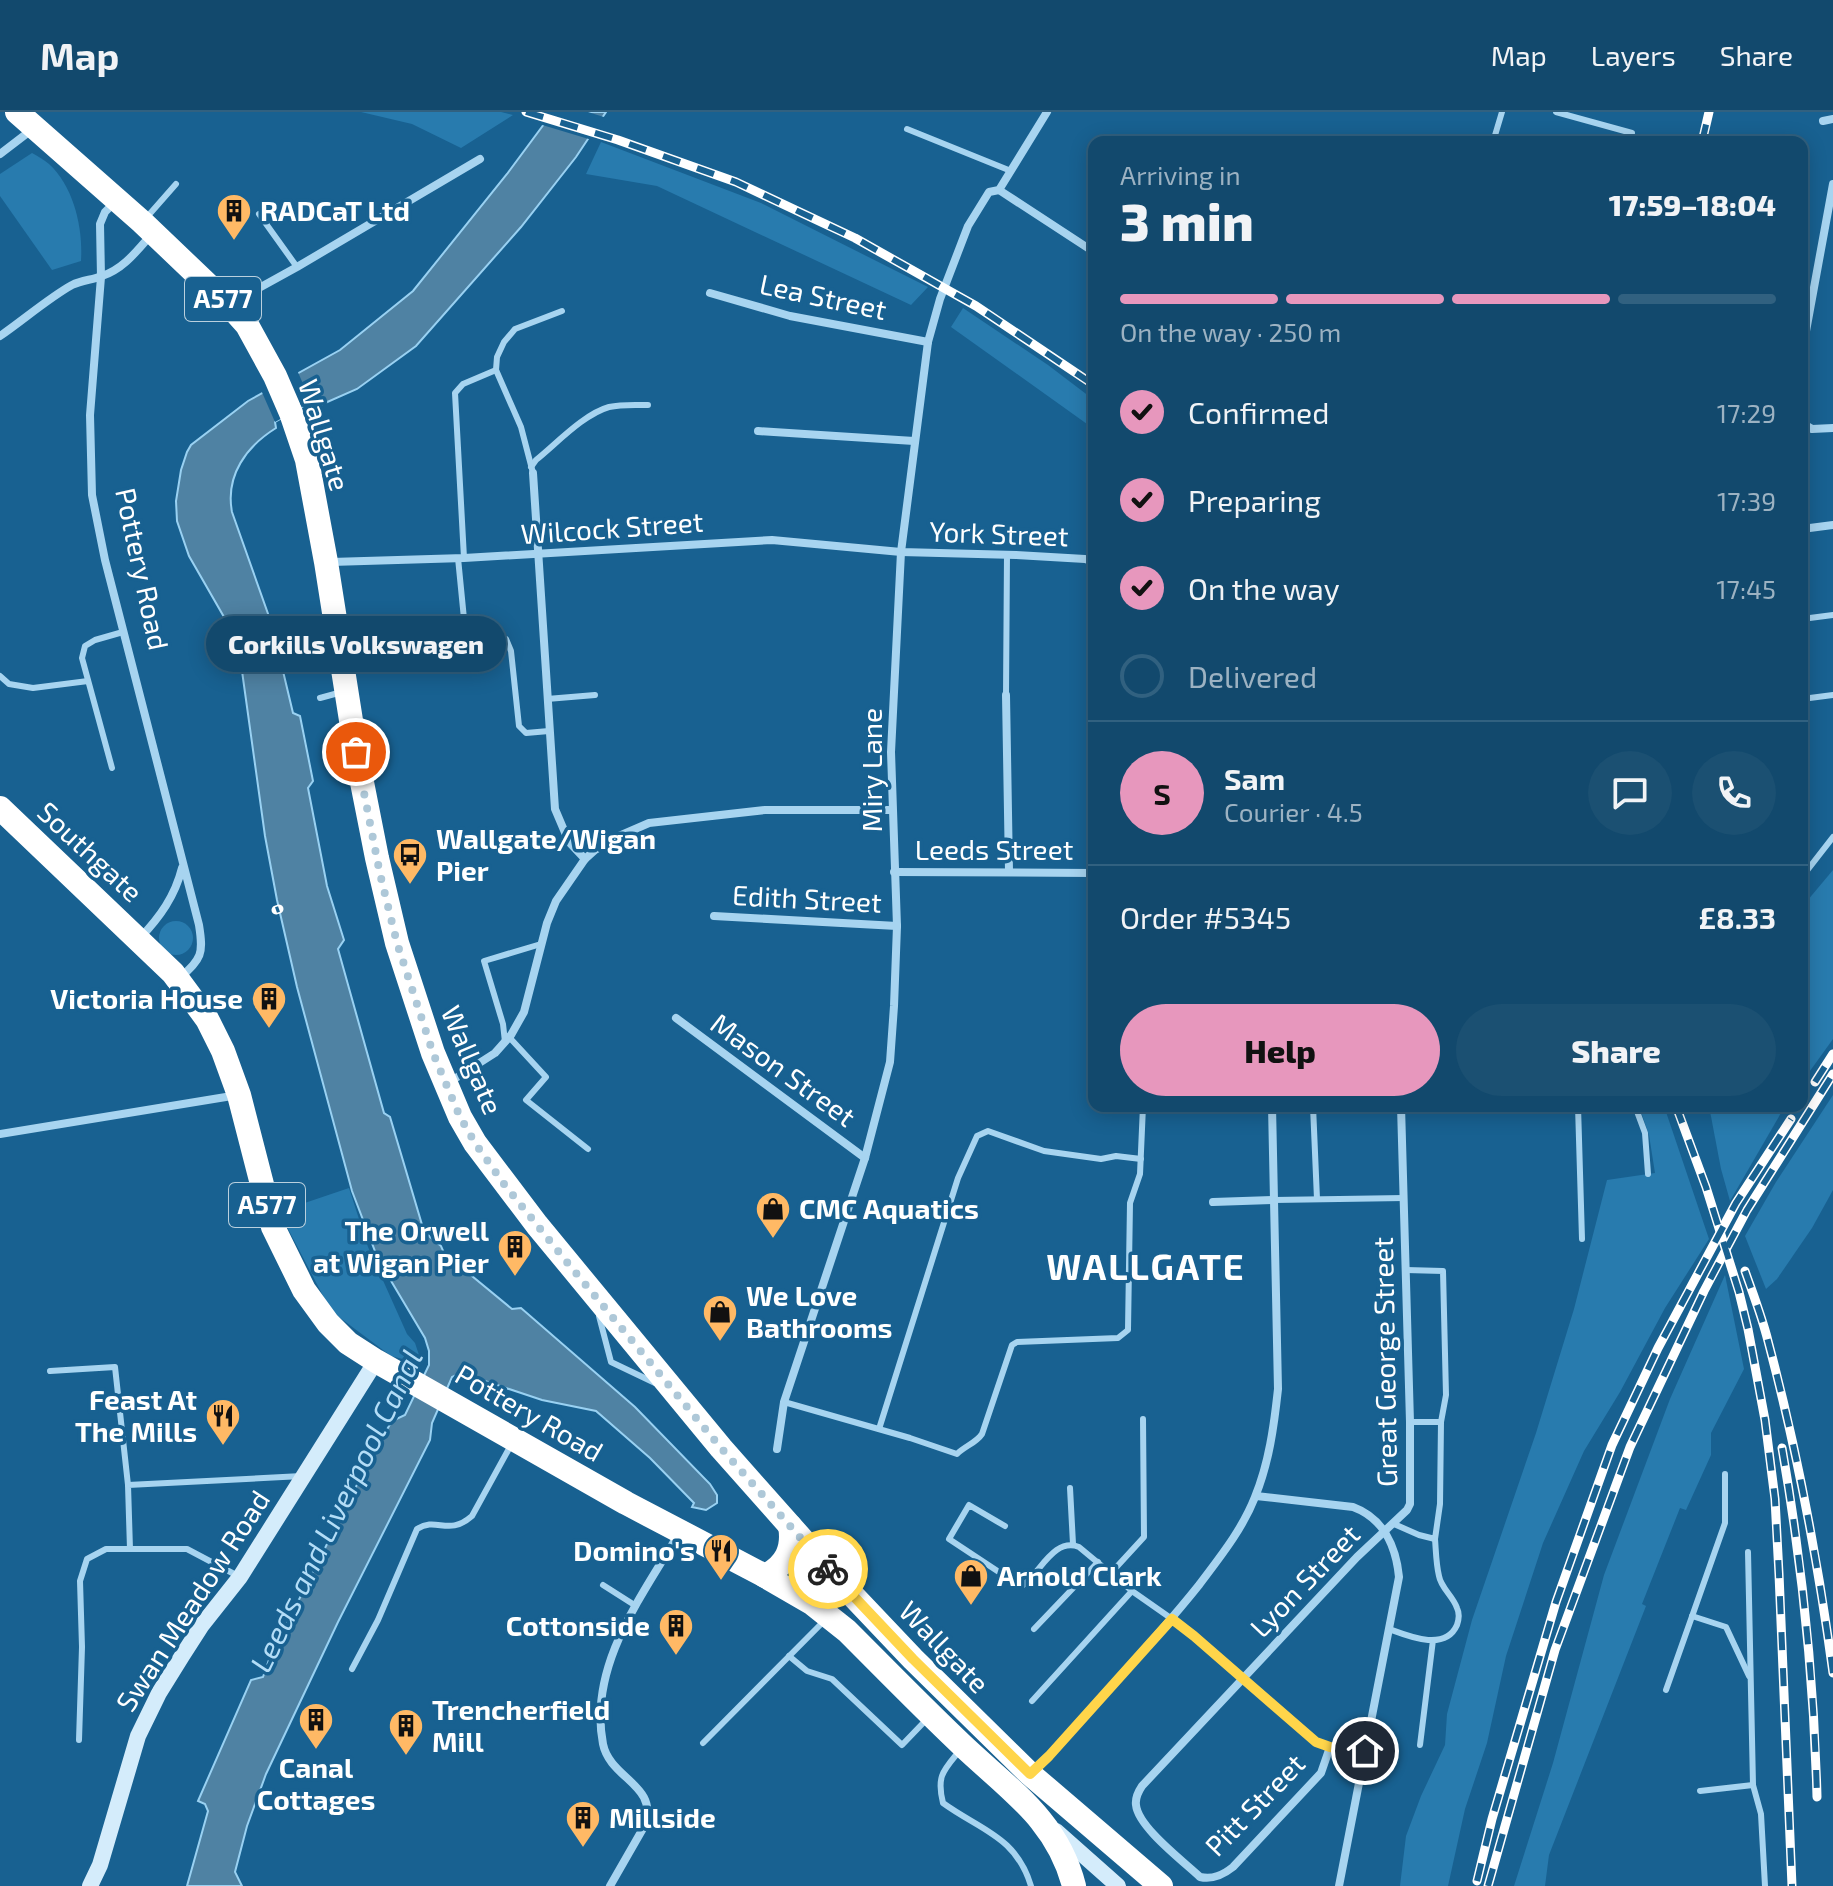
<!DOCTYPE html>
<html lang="en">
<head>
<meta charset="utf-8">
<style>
	body { margin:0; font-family:"Exo 2",sans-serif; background:#1b5072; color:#f1f3f6; height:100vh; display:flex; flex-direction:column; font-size:30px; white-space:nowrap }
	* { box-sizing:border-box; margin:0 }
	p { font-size:26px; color:#9cb2c2 }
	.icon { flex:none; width:44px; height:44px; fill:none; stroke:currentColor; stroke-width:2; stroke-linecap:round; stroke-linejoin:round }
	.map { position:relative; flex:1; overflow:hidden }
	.panel { position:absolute; left:1088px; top:24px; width:720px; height:976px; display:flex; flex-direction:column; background:#12496d; border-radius:16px; box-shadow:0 4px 20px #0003,0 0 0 2px #316180 }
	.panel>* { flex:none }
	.pin { position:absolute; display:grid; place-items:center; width:68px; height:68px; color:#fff; margin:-34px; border:4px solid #fff; border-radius:50%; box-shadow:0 2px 8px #0007 }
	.courier { position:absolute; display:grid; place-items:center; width:80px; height:80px; margin:-40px; border:6px solid #ffd54a; border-radius:50%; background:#fff; color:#222; box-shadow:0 2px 10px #0007 }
	.bubble { position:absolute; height:56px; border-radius:28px; background:#12496d; box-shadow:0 4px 20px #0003,0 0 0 2px #316180; font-size:26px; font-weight:800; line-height:56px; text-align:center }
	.overview em { font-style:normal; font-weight:800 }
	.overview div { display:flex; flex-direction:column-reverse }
	.overview { display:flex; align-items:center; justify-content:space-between; height:136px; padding:0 32px }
	h1 { font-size:52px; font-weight:800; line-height:60px }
	.bar { display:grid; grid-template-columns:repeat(4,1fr); gap:12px 8px; align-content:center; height:96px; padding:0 32px }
	.bar i { height:10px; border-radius:6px; background:#316180 }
	.bar .current { background:#e797bd }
	.bar p { grid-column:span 4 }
	.line { display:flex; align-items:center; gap:20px; padding:0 32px; border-top:2px solid #316180 }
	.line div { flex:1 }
	.round { display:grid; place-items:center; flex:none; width:84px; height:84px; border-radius:42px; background:#1b5072 }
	ol { padding:0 32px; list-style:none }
	li { display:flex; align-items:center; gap:24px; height:88px }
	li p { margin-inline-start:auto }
	li .icon { padding:8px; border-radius:50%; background:#e797bd; color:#111; stroke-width:4 }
	li:last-child { color:#9cb2c2 }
	li i { width:44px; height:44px; border:4px solid #316180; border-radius:50% }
	.action { display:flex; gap:16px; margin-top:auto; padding:16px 32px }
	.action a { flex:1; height:92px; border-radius:48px; background:#e797bd; color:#111; font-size:32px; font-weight:800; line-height:92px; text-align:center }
	.action a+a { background:#1b5072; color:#f1f3f6 }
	header { display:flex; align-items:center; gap:48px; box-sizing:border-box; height:112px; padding:0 40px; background:#12496d; border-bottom:2px solid #316180 }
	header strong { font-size:38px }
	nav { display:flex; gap:44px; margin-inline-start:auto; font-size:28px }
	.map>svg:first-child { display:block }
	.green { fill:#287bae }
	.water { fill:#4f82a3; stroke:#99d1f2; stroke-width:2 }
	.pier { fill:#186191 }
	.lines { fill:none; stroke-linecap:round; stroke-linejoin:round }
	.lane { stroke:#a7d4f0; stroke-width:6 }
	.street { stroke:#a7d4f0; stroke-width:8 }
	.secondary { stroke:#d4ecfb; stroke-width:16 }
	.highway { stroke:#fff; stroke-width:24 }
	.rail-casing { stroke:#fff; stroke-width:9 }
	.rail { stroke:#186191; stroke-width:6; stroke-dasharray:18; stroke-linecap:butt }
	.done { stroke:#aec8d8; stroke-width:8; stroke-dasharray:0 14.4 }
	.route { stroke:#ffd54a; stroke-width:10 }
	.labels { text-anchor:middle; stroke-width:7; stroke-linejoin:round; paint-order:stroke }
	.shield { fill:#186191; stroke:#bad0de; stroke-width:2 }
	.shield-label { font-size:26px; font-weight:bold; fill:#fff }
	.poi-label { font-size:28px; font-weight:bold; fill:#fff; stroke:#186191; text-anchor:start }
	.street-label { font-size:28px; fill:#fff; stroke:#186191 }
	.water-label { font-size:30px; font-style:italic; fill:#b3ddf7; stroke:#186191 }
	.district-label { font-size:36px; font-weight:bold; letter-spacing:2px; fill:#fff; stroke:#186191 }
</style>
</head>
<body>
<header>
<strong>Map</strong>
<nav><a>Map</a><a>Layers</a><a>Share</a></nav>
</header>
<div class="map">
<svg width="1833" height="1774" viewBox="0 0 1833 1774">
	<rect width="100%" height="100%" fill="#186191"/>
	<g class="green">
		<path d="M361 0H501L513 3 461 36 412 12Z"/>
		<path d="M601 30 761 91 928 175 911 193 657 74 586 62Z"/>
		<path d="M32 41C38 44 44 48 49 52 74 75 83 116 81 149L52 158 0 84V62Z"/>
		<path d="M963 196 1048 253 1094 288V317L951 215Z"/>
		<path d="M1833 758V927L1802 970V795Z"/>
		<circle cx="176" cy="826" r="17"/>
		<path d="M1833 983V1078L1812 1116 1777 1167 1766 1177 1745 1124 1776 1070Z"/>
		<path d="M1639 994H1664L1709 1127 1665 1196 1620 1280 1584 1339 1543 1431 1506 1544 1487 1631 1465 1697 1448 1774H1400L1406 1724 1421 1684 1445 1633 1447 1602 1472 1508 1536 1321 1574 1197 1607 1068 1655 1061 1649 1023Z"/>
		<path d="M1709 994H1785L1730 1089 1721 1057Z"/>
		<path d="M349 1076 368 1135 407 1222 415 1231 422 1252 391 1244 331 1199 285 1111 284 1098Z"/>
		<path d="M1725 1163 1744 1257 1711 1321V1343L1686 1398 1680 1396 1642 1492 1646 1494 1549 1743 1545 1774H1514L1553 1651 1604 1463 1670 1287Z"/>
	</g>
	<path class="water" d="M553 0H606L576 45 521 115 416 234 357 277 316 295 311 290 275 310 276 316C247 334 225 363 232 400L272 513 293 601 300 604 313 669 308 676 327 774 344 828 338 837 384 1001 390 1005 423 1116 430 1125 441 1134 444 1141 512 1197 521 1196 635 1295 710 1372 717 1383V1391L706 1398 692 1395 694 1391 650 1346 596 1299 542 1288 461 1261 452 1265 432 1311 430 1328 338 1510 266 1662 247 1714 235 1760 242 1774H187L208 1699 205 1692 198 1689 251 1568 263 1565 270 1545 373 1341 392 1309 405 1303 429 1253V1239L425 1226 378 1147 352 1079 297 875 277 788 265 724 242 559 228 512 189 444 177 409 176 389 181 358 187 340 191 333 248 289 340 238 413 179 507 62Z"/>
	<g class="pier">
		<path d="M548 0H588L607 6 592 28 539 12Z"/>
		<path d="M297 258 311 290 275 310 261 278Z"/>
	</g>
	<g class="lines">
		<g class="lane">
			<path d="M1556 0 1632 21"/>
			<path d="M907 17 1011 59"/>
			<path d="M1493 30 1502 0"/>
			<path d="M259 102 297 155"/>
			<path d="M147 105 176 72"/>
			<path d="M531 355 536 348C557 331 584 302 609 295 622 292 635 293 648 293"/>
			<path d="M533 361 521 315 496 258 497 245 504 230 515 217 562 199"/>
			<path d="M458 446 465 517 473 527H506L511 539 519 614 526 621 549 619"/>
			<path d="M464 446 455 281 463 272 496 258"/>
			<path d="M1802 507 1833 503"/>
			<path d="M0 564 9 572 33 576 88 569"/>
			<path d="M1006 583 1007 442"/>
			<path d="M320 586 342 580"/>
			<path d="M547 587 595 583"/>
			<path d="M1802 587 1833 583"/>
			<path d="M112 656 82 546 85 534 95 528 123 520"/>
			<path d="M1802 765 1833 725"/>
			<path d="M509 925 546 965 526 988 588 1037"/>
			<path d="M505 930 503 912 484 849 541 832"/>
			<path d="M1313 994 1317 1087"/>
			<path d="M1578 994 1582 1127"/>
			<path d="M1635 994 1645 1021 1648 1062"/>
			<path d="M1274 1088 1404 1086"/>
			<path d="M1406 1158 1443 1159 1446 1283 1441 1310"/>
			<path d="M599 1204 611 1250 655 1271"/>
			<path d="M50 1259 115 1255 128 1373"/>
			<path d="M784 1290 910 1326 957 1342C965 1334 976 1331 982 1322L1012 1233 1017 1230 1118 1226 1128 1218 1130 1091 1140 1062 1143 994"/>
			<path d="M879 1317 958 1066 977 1024 988 1019 1044 1039 1101 1047 1116 1044 1141 1047"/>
			<path d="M1070 1376 1073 1432"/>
			<path d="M1394 1412 1419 1423 1435 1427 1440 1392 1441 1310H1410"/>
			<path d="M1005 1414 969 1393 949 1427 1011 1468 1023 1473C1040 1461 1054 1425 1079 1435L1132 1479 1172 1507"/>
			<path d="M1748 1440 1753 1673 1761 1702 1765 1774"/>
			<path d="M1111 1461 1144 1425 1143 1307"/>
			<path d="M238 1464 187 1437H130L128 1373 302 1364"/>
			<path d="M603 1473 636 1494"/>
			<path d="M1692 1504 1726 1515 1749 1564"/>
			<path d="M1034 1517 1098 1450"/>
			<path d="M1389 1517C1408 1524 1445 1540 1457 1513 1459 1507 1460 1502 1457 1496 1453 1484 1441 1476 1439 1464 1436 1452 1436 1439 1435 1427"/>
			<path d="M789 1544 807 1559 832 1567 902 1633 926 1608"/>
			<path d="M352 1557 378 1508 417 1417C437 1404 448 1425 472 1404L511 1333"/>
			<path d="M1666 1578 1725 1411V1362"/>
			<path d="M1032 1589 1132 1479"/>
			<path d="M79 1628 82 1535 80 1469 87 1447 106 1437H130"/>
			<path d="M703 1631 824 1509"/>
			<path d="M1420 1633 1433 1528"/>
			<path d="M961 1637C944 1658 936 1663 943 1691 980 1718 1016 1724 1031 1774"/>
			<path d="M1700 1679 1753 1673"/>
		</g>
		<g class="street">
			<path d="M1823 9 1833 7"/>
			<path d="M0 42 34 16"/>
			<path d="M999 78 1094 140"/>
			<path d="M116 89 105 100 100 112 101 165 90 303 92 383 105 448 199 813C204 844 201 846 179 867"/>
			<path d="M710 181 790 204 928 230"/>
			<path d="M230 192 297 155 480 47"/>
			<path d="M0 224C22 209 50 185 72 173 82 168 92 168 102 164 123 157 136 140 150 124"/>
			<path d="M1802 241 1833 72"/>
			<path d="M1802 311 1812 317 1833 316"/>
			<path d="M758 319 914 329"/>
			<path d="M533 361 555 697 569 730 585 747"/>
			<path d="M1802 417 1833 413"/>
			<path d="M331 450 464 446 772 428 901 440 1016 443 1085 447 1094 450"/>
			<path d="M1006 583 1009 759"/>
			<path d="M894 760 1094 761"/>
			<path d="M714 804 897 814"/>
			<path d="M140 826C160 805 175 784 182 756"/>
			<path d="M676 906 865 1046"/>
			<path d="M448 971 495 941 511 923 524 900 547 811 556 789 585 747 595 738 619 724 649 711 765 698H892"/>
			<path d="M0 1022 238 983"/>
			<path d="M1213 1090 1274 1088"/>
			<path d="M777 1337 784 1290 865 1046 890 950 894 894 897 814 891 640 901 440 928 230 940 187 968 114 989 80 999 78 1047 0"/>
			<path d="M1256 1384 1353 1395C1383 1406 1396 1434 1399 1465L1339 1774"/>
			<path d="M1172 1507 1194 1524 1316 1630 1330 1635 1365 1639"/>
			<path d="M1330 1635 1321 1661 1233 1755C1223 1763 1213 1768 1200 1765 1183 1749 1138 1715 1136 1693 1135 1686 1138 1680 1142 1674L1357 1445 1407 1398 1410 1392V1310L1401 994"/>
			<path d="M1031 1661 1049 1644C1099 1587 1152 1532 1199 1473 1220 1445 1242 1418 1255 1385 1269 1351 1274 1314 1278 1277L1272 994"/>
			<path d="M610 1774 645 1713C659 1673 610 1667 603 1632 588 1555 641 1485 678 1423"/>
		</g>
		<g class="secondary">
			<path d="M1056 1719 1118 1774"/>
			<path d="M90 1774 100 1753 138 1624 159 1581 182 1544 202 1513 240 1465 376 1249"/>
		</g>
		<g class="highway">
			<path d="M17 0 142 110 229 193 247 213 275 264 291 301 307 348 326 450 356 640 377 746 397 831 433 941 460 1005 475 1031 537 1113 721 1336 839 1469 913 1547 1030 1662 1161 1774"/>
			<path d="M0 696 173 861 207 907 223 939 239 983 273 1115 304 1178 328 1211 348 1231 376 1249 626 1391 765 1464 813 1492 847 1519C885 1557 922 1595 961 1632 1008 1677 1057 1707 1074 1774"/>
			<path d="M765 1464C786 1453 794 1437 790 1414"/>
		</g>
		<defs>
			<g id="rail">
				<path d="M526 0 618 28 736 70 855 126 976 194 1094 273"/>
				<path d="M1702 30 1709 0"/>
				<path d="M276 798 279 797"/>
				<path d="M1815 970 1833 942"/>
				<path d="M1676 994 1706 1075 1739 1180 1748 1217 1765 1308 1775 1387 1779 1462 1792 1774"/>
				<path d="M1745 1159C1753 1182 1762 1205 1768 1229 1797 1338 1818 1449 1833 1561"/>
				<path d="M1782 1336C1802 1451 1814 1569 1817 1685"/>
				<path d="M1477 1769 1492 1707 1556 1490 1612 1333 1658 1236 1736 1091 1791 1007"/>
				<path d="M1488 1774 1555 1538 1630 1335 1704 1179 1747 1098 1833 962"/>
			</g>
		</defs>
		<use href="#rail" class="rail-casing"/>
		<use href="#rail" class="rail"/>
	</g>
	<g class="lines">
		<path class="done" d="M356 640 380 762 397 831 433 941 460 1005 475 1031 504 1072 566 1149 721 1336 828 1457"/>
		<path class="route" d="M828 1457 913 1547 1030 1662 1049 1644 1172 1507 1194 1524 1316 1630 1330 1635 1365 1639"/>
	</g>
	<defs>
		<symbol id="building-pin" viewBox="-11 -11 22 30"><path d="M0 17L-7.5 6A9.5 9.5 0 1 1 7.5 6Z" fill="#ffb965" stroke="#186191"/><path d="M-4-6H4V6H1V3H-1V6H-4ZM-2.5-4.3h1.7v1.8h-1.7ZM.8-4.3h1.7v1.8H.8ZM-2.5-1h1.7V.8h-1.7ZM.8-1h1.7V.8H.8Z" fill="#111"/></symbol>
		<symbol id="bus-pin" viewBox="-11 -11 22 30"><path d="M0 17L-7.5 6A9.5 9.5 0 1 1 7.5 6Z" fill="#ffb965" stroke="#186191"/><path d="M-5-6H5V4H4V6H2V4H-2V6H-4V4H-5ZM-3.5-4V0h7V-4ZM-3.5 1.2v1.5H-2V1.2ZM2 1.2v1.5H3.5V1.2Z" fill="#111"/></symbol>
		<symbol id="shop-pin" viewBox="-11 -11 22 30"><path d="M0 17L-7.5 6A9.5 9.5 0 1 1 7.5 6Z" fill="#ffb965" stroke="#186191"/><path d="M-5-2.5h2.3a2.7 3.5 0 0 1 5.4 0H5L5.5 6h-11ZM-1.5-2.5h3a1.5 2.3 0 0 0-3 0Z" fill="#111"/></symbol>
		<symbol id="restaurant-pin" viewBox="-11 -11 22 30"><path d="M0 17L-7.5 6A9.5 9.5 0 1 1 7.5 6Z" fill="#ffb965" stroke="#186191"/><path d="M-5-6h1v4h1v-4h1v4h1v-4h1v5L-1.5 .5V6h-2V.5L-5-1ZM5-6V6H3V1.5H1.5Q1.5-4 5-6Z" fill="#111"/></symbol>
	</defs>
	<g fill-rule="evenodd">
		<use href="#building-pin" x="214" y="79" width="40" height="54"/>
		<use href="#bus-pin" x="390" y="723" width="40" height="54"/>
		<use href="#building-pin" x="249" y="867" width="40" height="54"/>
		<use href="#shop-pin" x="753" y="1077" width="40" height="54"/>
		<use href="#building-pin" x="495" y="1115" width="40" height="54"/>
		<use href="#shop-pin" x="700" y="1180" width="40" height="54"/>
		<use href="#restaurant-pin" x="203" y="1284" width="40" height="54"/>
		<use href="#restaurant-pin" x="701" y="1419" width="40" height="54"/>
		<use href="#shop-pin" x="951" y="1444" width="40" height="54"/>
		<use href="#building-pin" x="656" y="1494" width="40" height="54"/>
		<use href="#building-pin" x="296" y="1588" width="40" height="54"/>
		<use href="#building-pin" x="386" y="1594" width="40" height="54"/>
		<use href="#building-pin" x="563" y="1686" width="40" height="54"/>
	</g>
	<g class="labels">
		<g class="shield">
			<rect x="185" y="165" width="76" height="44" rx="6"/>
			<rect x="229" y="1071" width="76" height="44" rx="6"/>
		</g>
		<g class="shield-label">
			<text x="223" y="196">A577</text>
			<text x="267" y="1102">A577</text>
		</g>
		<g class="poi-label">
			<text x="260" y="109">RADCaT Ltd</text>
			<text x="436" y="737">Wallgate/Wigan<tspan x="436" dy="32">Pier</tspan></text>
			<text x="243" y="897" text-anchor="end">Victoria House</text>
			<text x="799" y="1107">CMC Aquatics</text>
			<text x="489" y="1129" text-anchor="end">The Orwell<tspan x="489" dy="32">at Wigan Pier</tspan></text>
			<text x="746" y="1194">We Love<tspan x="746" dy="32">Bathrooms</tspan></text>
			<text x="197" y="1298" text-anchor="end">Feast At<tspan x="197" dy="32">The Mills</tspan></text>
			<text x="695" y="1449" text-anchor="end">Domino's</text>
			<text x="997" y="1474">Arnold Clark</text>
			<text x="650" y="1524" text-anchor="end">Cottonside</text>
			<text x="432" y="1608">Trencherfield<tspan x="432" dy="32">Mill</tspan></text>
			<text x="316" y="1666" text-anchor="middle">Canal<tspan x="316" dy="32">Cottages</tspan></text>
			<text x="609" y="1716">Millside</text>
		</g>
		<g class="street-label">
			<text transform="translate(823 185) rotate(12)" y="10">Lea Street</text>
			<text transform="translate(324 323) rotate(73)" y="10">Wallgate</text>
			<text transform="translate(612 416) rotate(-4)" y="10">Wilcock Street</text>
			<text transform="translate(999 422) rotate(2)" y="10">York Street</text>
			<text transform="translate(142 457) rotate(78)" y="10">Pottery Road</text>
			<text transform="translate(872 658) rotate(-90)" y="10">Miry Lane</text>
			<text x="994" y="748">Leeds Street</text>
			<text transform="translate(90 740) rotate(43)" y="10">Southgate</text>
			<text transform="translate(807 787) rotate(3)" y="10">Edith Street</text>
			<text transform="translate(472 948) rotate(67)" y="10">Wallgate</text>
			<text transform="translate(783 958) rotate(36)" y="10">Mason Street</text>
			<text transform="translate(1385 1250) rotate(-91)" y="10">Great George Street</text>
			<text transform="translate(529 1301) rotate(30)" y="10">Pottery Road</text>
			<text transform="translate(1305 1469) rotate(-46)" y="10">Lyon Street</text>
			<text transform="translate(193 1489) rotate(-57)" y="10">Swan Meadow Road</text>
			<text transform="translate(944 1535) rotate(46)" y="10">Wallgate</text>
			<text transform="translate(1255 1693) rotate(-46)" y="10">Pitt Street</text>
		</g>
		<g class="water-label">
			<text transform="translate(337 1399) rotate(-64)" y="10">Leeds and Liverpool Canal</text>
		</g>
		<g class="district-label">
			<text x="1146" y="1168">WALLGATE</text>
		</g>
	</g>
</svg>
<div class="pin" style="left:356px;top:640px;background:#ea580c"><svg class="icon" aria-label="bag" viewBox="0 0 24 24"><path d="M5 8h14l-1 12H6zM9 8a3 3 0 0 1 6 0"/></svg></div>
<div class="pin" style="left:1365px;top:1639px;background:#1f2937"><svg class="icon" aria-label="home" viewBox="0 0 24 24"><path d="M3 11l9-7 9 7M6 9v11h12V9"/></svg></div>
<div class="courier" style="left:828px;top:1457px"><svg class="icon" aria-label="bike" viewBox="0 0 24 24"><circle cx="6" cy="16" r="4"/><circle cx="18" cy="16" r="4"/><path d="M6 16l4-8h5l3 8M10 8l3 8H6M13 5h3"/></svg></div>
<div class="bubble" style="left:206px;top:504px;width:300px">Corkills Volkswagen</div>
<section class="panel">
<div class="overview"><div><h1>3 min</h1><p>Arriving in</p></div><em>17:59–18:04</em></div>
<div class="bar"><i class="current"></i><i class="current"></i><i class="current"></i><i></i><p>On the way · 250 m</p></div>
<ol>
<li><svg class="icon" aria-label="check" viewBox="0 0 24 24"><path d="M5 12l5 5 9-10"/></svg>Confirmed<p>17:29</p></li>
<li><svg class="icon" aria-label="check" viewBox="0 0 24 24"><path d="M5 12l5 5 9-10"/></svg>Preparing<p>17:39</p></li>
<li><svg class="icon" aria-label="check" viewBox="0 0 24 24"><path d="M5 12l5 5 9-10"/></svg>On the way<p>17:45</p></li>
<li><i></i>Delivered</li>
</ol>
<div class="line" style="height:144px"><b class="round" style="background:#e797bd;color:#111">S</b><div><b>Sam</b><p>Courier · 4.5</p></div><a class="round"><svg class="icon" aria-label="chat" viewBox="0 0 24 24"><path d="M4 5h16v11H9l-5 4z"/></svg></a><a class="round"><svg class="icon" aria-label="phone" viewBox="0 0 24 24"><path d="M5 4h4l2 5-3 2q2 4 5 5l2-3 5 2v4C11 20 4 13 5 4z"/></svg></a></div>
<div class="line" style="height:104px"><div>Order #5345</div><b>£8.33</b></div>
<div class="action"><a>Help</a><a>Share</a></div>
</section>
</div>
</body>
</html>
